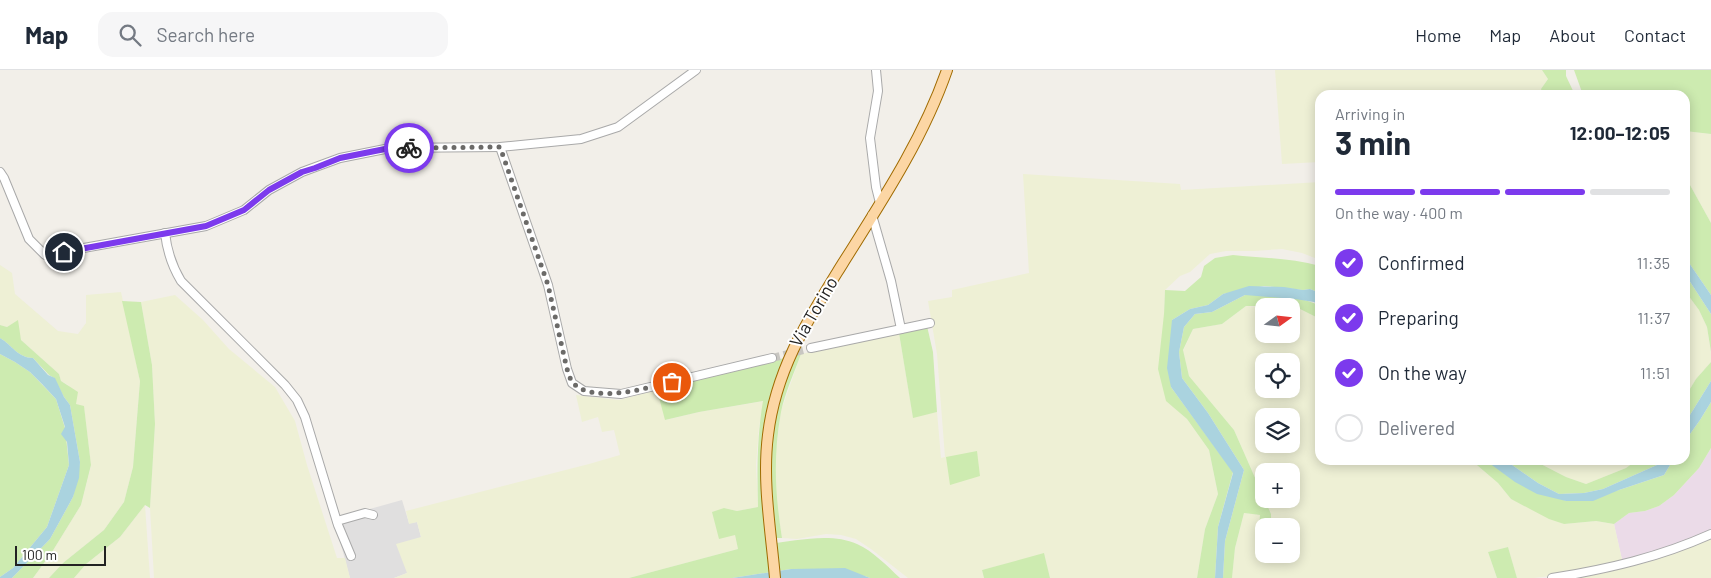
<!DOCTYPE html>
<html lang="en">
<head>
<meta charset="utf-8">
<style>
	body { margin:0; font-family:Barlow,sans-serif; background:#f6f6f7; color:#1f2937; height:100vh; display:flex; flex-direction:column; font-size:19px; white-space:nowrap }
	* { box-sizing:border-box; margin:0 }
	p { font-size:16px; color:#747a83 }
	.icon { flex:none; width:28px; height:28px; fill:none; stroke:currentColor; stroke-width:2; stroke-linecap:round; stroke-linejoin:round }
	.map { position:relative; flex:1; overflow:hidden }
	.details { position:absolute; left:1315px; top:20px; width:375px; height:375px; display:flex; flex-direction:column; background:#fff; border-radius:15px; box-shadow:0 2px 12px #0003 }
	.details>* { flex:none }
	.needle { width:32px; rotate:75deg }
	.tools { position:absolute; left:1255px; top:228px; display:grid; gap:10px }
	.tools a { display:grid; place-items:center; width:45px; height:45px; border-radius:10px; background:#fff; box-shadow:0 2px 12px #0003; font-size:25px }
	.scale { position:absolute; left:15px; bottom:12px; width:91px; box-sizing:border-box; padding-left:5px; border:2px solid #222; border-top:0; font-size:14px; line-height:18px; white-space:nowrap; color:#222; -webkit-text-stroke:4px #fff; paint-order:stroke }
	.pin { position:absolute; display:grid; place-items:center; width:42px; height:42px; color:#fff; margin:-21px; border:2px solid #fff; border-radius:50%; box-shadow:0 1px 5px #0007 }
	.courier { position:absolute; display:grid; place-items:center; width:50px; height:50px; margin:-25px; border:4px solid #7c3aed; border-radius:50%; background:#fff; color:#222; box-shadow:0 1px 6px #0007 }
	.overview em { font-style:normal; font-weight:700 }
	.overview div { display:flex; flex-direction:column-reverse }
	.overview { display:flex; align-items:center; justify-content:space-between; height:85px; padding:0 20px }
	h1 { font-size:32px; font-weight:700; line-height:38px }
	.bar { display:grid; grid-template-columns:repeat(4,1fr); gap:8px 5px; align-content:center; height:60px; padding:0 20px }
	.bar i { height:6px; border-radius:4px; background:#e0e1e3 }
	.bar .on { background:#7c3aed }
	.bar p { grid-column:span 4 }
	ol { padding:0 20px; list-style:none }
	li { display:flex; align-items:center; gap:15px; height:55px }
	li p { margin-inline-start:auto }
	li .icon { padding:5px; border-radius:50%; background:#7c3aed; color:#fff; stroke-width:4 }
	li:last-child { color:#747a83 }
	li i { width:28px; height:28px; border:2px solid #e0e1e3; border-radius:50% }
	header { display:flex; align-items:center; gap:30px; box-sizing:border-box; height:70px; padding:0 25px; background:#fff; border-bottom:1px solid #e0e1e3 }
	header strong { font-size:24px }
	nav { display:flex; gap:28px; margin-inline-start:auto; font-size:18px }
	.search { width:350px; height:45px; background:#f6f6f7; display:flex; align-items:center; gap:12px; box-sizing:border-box; padding:0 18px; border-radius:15px; color:#747a83; font-size:19px }
	.map>svg:first-child { display:block }
	.residential { fill:#e0dfdf }
	.industrial { fill:#ebdbe8 }
	.farmland { fill:#eef0d5; fill-rule:evenodd }
	.grass { fill:#cdebb0 }
	.water { fill:#aad3df }
	.lines { fill:none; stroke-linecap:round; stroke-linejoin:round }
	.minor-tunnel { stroke:#c8c6c1; stroke-width:8; stroke-dasharray:8 4; stroke-linecap:butt }
	.minor-casing { stroke:#a9a9a9; stroke-width:10 }
	.major-casing { stroke:#a06b00; stroke-width:12 }
	.minor { stroke:#fff; stroke-width:8 }
	.major { stroke:#fcd6a4; stroke-width:10 }
	.done { stroke:#6b6a68; stroke-width:5; stroke-dasharray:0 9 }
	.route { stroke:#7c3aed; stroke-width:6 }
	.labels { text-anchor:middle; stroke-width:4; stroke-linejoin:round; paint-order:stroke }
	.street-label { font-size:18px; fill:#222; stroke:#fff }
</style>
</head>
<body>
<header>
<strong>Map</strong>
<div class="search"><svg class="icon" aria-label="search" viewBox="0 0 24 24"><circle cx="10" cy="10" r="6"/><path d="M15 15l6 6"/></svg>Search here</div>
<nav><a>Home</a><a>Map</a><a>About</a><a>Contact</a></nav>
</header>
<div class="map">
<svg width="1711" height="508" viewBox="0 0 1711 508">
	<rect width="100%" height="100%" fill="#f2efe9"/>
	<path class="residential" d="M402 430 409 453 417 452 421 467 407 503 394 508H350L334 449Z"/>
	<path class="industrial" d="M1711 378V463L1623 494 1614 454 1629 443 1645 441 1659 436 1674 425 1699 398Z"/>
	<g class="farmland">
		<path d="M1275 0H1542L1548 9 1541 19 1543 25H1320V92L1282 94Z"/>
		<path d="M1685 61 1711 64V153L1685 106Z"/>
		<path d="M1023 104 1180 114 1181 120 1320 112V190L1302 183 1282 179 1254 181H1226L1210 184 1190 202 1180 206 1165 220 1164 244 1167 331 1187 349 1209 380 1218 424 1205 459 1197 508H1050L1044 484 982 500 984 508H908L871 479 856 469 841 465 826 464 797 469 782 468 776 430 775 389 781 341 801 284 899 263 913 347 937 342 941 388 945 387 937 284 928 231 952 227V220L1029 203Z"/>
		<path d="M0 195 12 203 15 224 58 261 78 264 86 253V225L121 222 140 311 133 397 124 432 104 460 63 493 49 508H33L52 482 81 435 91 396 84 337 76 335 68 315 61 311 59 304 21 270 17 251 7 257 0 255Z"/>
		<path d="M1685 221 1699 240 1707 257 1711 283V292L1696 309 1685 327Z"/>
		<path d="M175 225 203 250 229 279 275 317 295 351 307 395 337 488H345L350 508H154L150 438 155 354 152 295 141 232Z"/>
		<path d="M1246 236 1264 237V264H1291V238H1298L1320 249V390H1471L1498 413 1511 429 1564 454 1596 451 1614 454 1623 494 1591 501 1534 508H1517L1508 477 1488 482 1497 508H1232L1235 478 1244 443 1260 445 1258 479 1264 480V484H1291V456H1271V444L1264 429H1291V401H1264V428L1234 360 1189 306 1183 281 1193 259 1222 254ZM1264 291H1291V319H1264ZM1264 346H1291V374H1264Z"/>
		<path d="M657 320 666 350 699 342 764 331 759 357 756 395 758 437 737 441 724 438 735 465 738 479 629 508H394L407 503 396 474 421 467 417 452 409 454 406 441 589 394 620 385 614 360 602 362 598 347 582 352 576 325 619 330Z"/>
		<path d="M1533 390H1637L1626 398 1586 414 1566 407Z"/>
		<path d="M145 435 150 508H74L86 494 120 467Z"/>
		<path d="M1711 467V508H1576L1613 501 1655 490Z"/>
	</g>
	<g class="grass">
		<path d="M1542 0H1566V6L1575 25H1543L1541 19 1548 9Z"/>
		<path d="M1574 0H1711V64L1685 61V25H1583Z"/>
		<path d="M1685 106 1711 153V225L1685 187Z"/>
		<path d="M1233 185C1262 188 1292 188 1320 196V223L1310 219 1303 220 1264 216 1223 224 1208 235 1190 239 1172 250 1171 317 1233 402 1218 457 1215 508H1197L1205 459 1218 424 1209 380 1187 349 1166 331 1158 299 1164 244 1165 220 1185 221 1201 207 1204 196 1215 188Z"/>
		<path d="M1685 204 1711 244V282L1707 257 1699 240 1685 221Z"/>
		<path d="M1245 225C1266 225 1301 225 1320 236V249L1298 238H1291V236H1246L1222 254 1193 259 1183 280 1189 306 1234 360 1271 444V456H1264V480L1257 479 1260 445 1244 443 1235 478 1232 508H1223L1225 471 1244 400 1208 343 1182 308 1179 282 1184 257 1195 244 1212 242Z"/>
		<path d="M122 231 141 232 152 295 155 354 150 438 145 435 120 467 86 494 74 508H49L63 493 104 460 124 432 133 397 140 311Z"/>
		<path d="M18 250 21 270 59 304 61 311 78 322 76 334 84 336 91 395 81 435 52 482 33 508H12L50 469 73 427 80 392 70 335 64 327 54 308 49 305 33 288C18 288 12 275 0 268V255L7 257Z"/>
		<path d="M927 256 933 282 937 342 913 348 899 263Z"/>
		<path d="M0 284 15 292 30 302 56 329 65 358 69 395 47 457 13 498 0 507Z"/>
		<path d="M801 284C794 303 785 323 781 342 773 387 775 424 782 468H776C772 420 766 372 780 326 784 312 790 299 795 286Z"/>
		<path d="M785 288 771 326 768 474C795 471 831 462 857 474 873 481 887 496 900 508H870L865 506 791 499 732 508H629L738 479 735 465 719 469 712 442 724 438 737 441 758 437C757 401 757 366 763 331L699 342 665 350 657 320 722 302Z"/>
		<path d="M1711 292V311L1685 353V327L1696 309Z"/>
		<path d="M1711 332V378L1699 398 1674 425 1659 436 1645 441 1629 443 1614 454 1596 451 1564 454 1549 449 1511 429 1498 413 1471 390H1485L1566 431 1619 420 1664 405 1673 390H1685V371L1700 350Z"/>
		<path d="M977 381 980 406 950 415 946 387Z"/>
		<path d="M1505 390H1533L1566 407 1586 414 1626 398 1637 390H1661L1657 395 1603 419 1584 423 1559 424 1538 413Z"/>
		<path d="M1508 477 1517 508H1497L1488 482Z"/>
		<path d="M1044 483 1050 508H984L982 500Z"/>
	</g>
	<g class="water">
		<path d="M1685 187 1711 225V244L1685 204Z"/>
		<path d="M1249 216 1284 217 1303 220 1310 219 1320 223V236L1314 232 1295 229 1245 225 1212 242 1195 244 1184 257 1179 282 1182 308 1208 343 1244 400 1225 471 1223 508H1215L1218 457 1233 403 1171 317 1167 298 1172 250 1190 239 1208 235 1223 224Z"/>
		<path d="M0 268C12 275 18 288 33 288L48 305 55 308 64 327 70 335 80 392 79 408 73 427 50 469 12 508H0V507L13 498 47 457 69 395 67 372 61 364 65 357 56 329 42 314 30 302 15 292 0 284Z"/>
		<path d="M1711 311V332L1700 350 1685 371V353Z"/>
		<path d="M1485 390H1505L1538 413 1559 424 1584 423 1603 419 1657 395 1661 390H1673L1664 405 1619 420 1593 431H1566L1537 424 1515 412Z"/>
		<path d="M845 498 870 508H732L791 499Z"/>
	</g>
	<g class="lines">
		<path class="minor-tunnel" d="M772 288 811 278"/>
		<defs>
			<g id="minor">
				<path d="M876 0 878 21 870 68 876 117 880 133"/>
				<path d="M500 77 548 215 567 299 572 313 584 321 621 324 772 288"/>
				<path d="M0 102 4 108 29 169 45 185 206 156 244 140 269 120 302 102 340 88 390 78 500 77 581 69 618 57 696 0"/>
				<path d="M872 145 891 211 901 259"/>
				<path d="M165 163C167 181 172 196 181 211L285 315 297 330 305 347 338 455 351 486"/>
				<path d="M811 278 930 253"/>
				<path d="M337 451 365 443 373 445"/>
				<path d="M1552 508C1608 499 1660 487 1711 464"/>
			</g>
			<path id="major" d="M775 508C771 461 762 412 768 365 776 298 809 248 843 193 882 131 923 69 947 0"/>
		</defs>
		<use href="#minor" class="minor-casing"/>
		<use href="#major" class="major-casing"/>
		<use href="#minor" class="minor"/>
		<use href="#major" class="major"/>
	</g>
	<g class="lines">
		<path class="done" d="M409 78 500 77 548 215 567 299C569 304 570 310 573 313 593 334 647 318 672 312"/>
		<path class="route" d="M64 182 206 156 244 140 269 120 302 102 315 98 340 88 390 78H409"/>
	</g>
	<g class="labels">
		<g class="street-label">
			<text transform="translate(814 242) rotate(-60)" y="6">Via Torino</text>
		</g>
	</g>
</svg>
<div class="tools">
<a><svg class="needle" viewBox="-14 -14 28 28"><path d="M0-13l5 13h-10z" fill="#e53935"/><path d="M0 13l5-13h-10z" fill="#747a83"/></svg></a>
<a><svg class="icon" aria-label="locate" viewBox="0 0 24 24"><circle cx="12" cy="12" r="6"/><path d="M12 2v4M12 18v4M2 12h4M18 12h4"/></svg></a>
<a><svg class="icon" aria-label="layers" viewBox="0 0 24 24"><path d="M12 4l9 5-9 5-9-5zM3 14l9 5 9-5"/></svg></a>
<a>+</a>
<a>−</a>
</div>
<div class="scale">100 m</div>
<div class="pin" style="left:672px;top:312px;background:#ea580c"><svg class="icon" aria-label="bag" viewBox="0 0 24 24"><path d="M5 8h14l-1 12H6zM9 8a3 3 0 0 1 6 0"/></svg></div>
<div class="pin" style="left:64px;top:182px;background:#1f2937"><svg class="icon" aria-label="home" viewBox="0 0 24 24"><path d="M3 11l9-7 9 7M6 9v11h12V9"/></svg></div>
<div class="courier" style="left:409px;top:78px"><svg class="icon" aria-label="bike" viewBox="0 0 24 24"><circle cx="6" cy="16" r="4"/><circle cx="18" cy="16" r="4"/><path d="M6 16l4-8h5l3 8M10 8l3 8H6M13 5h3"/></svg></div>
<section class="details">
<div class="overview"><div><h1>3 min</h1><p>Arriving in</p></div><em>12:00–12:05</em></div>
<div class="bar"><i class="on"></i><i class="on"></i><i class="on"></i><i></i><p>On the way · 400 m</p></div>
<ol>
<li><svg class="icon" aria-label="check" viewBox="0 0 24 24"><path d="M5 12l5 5 9-10"/></svg>Confirmed<p>11:35</p></li>
<li><svg class="icon" aria-label="check" viewBox="0 0 24 24"><path d="M5 12l5 5 9-10"/></svg>Preparing<p>11:37</p></li>
<li><svg class="icon" aria-label="check" viewBox="0 0 24 24"><path d="M5 12l5 5 9-10"/></svg>On the way<p>11:51</p></li>
<li><i></i>Delivered</li>
</ol>
</section>
</div>
</body>
</html>
